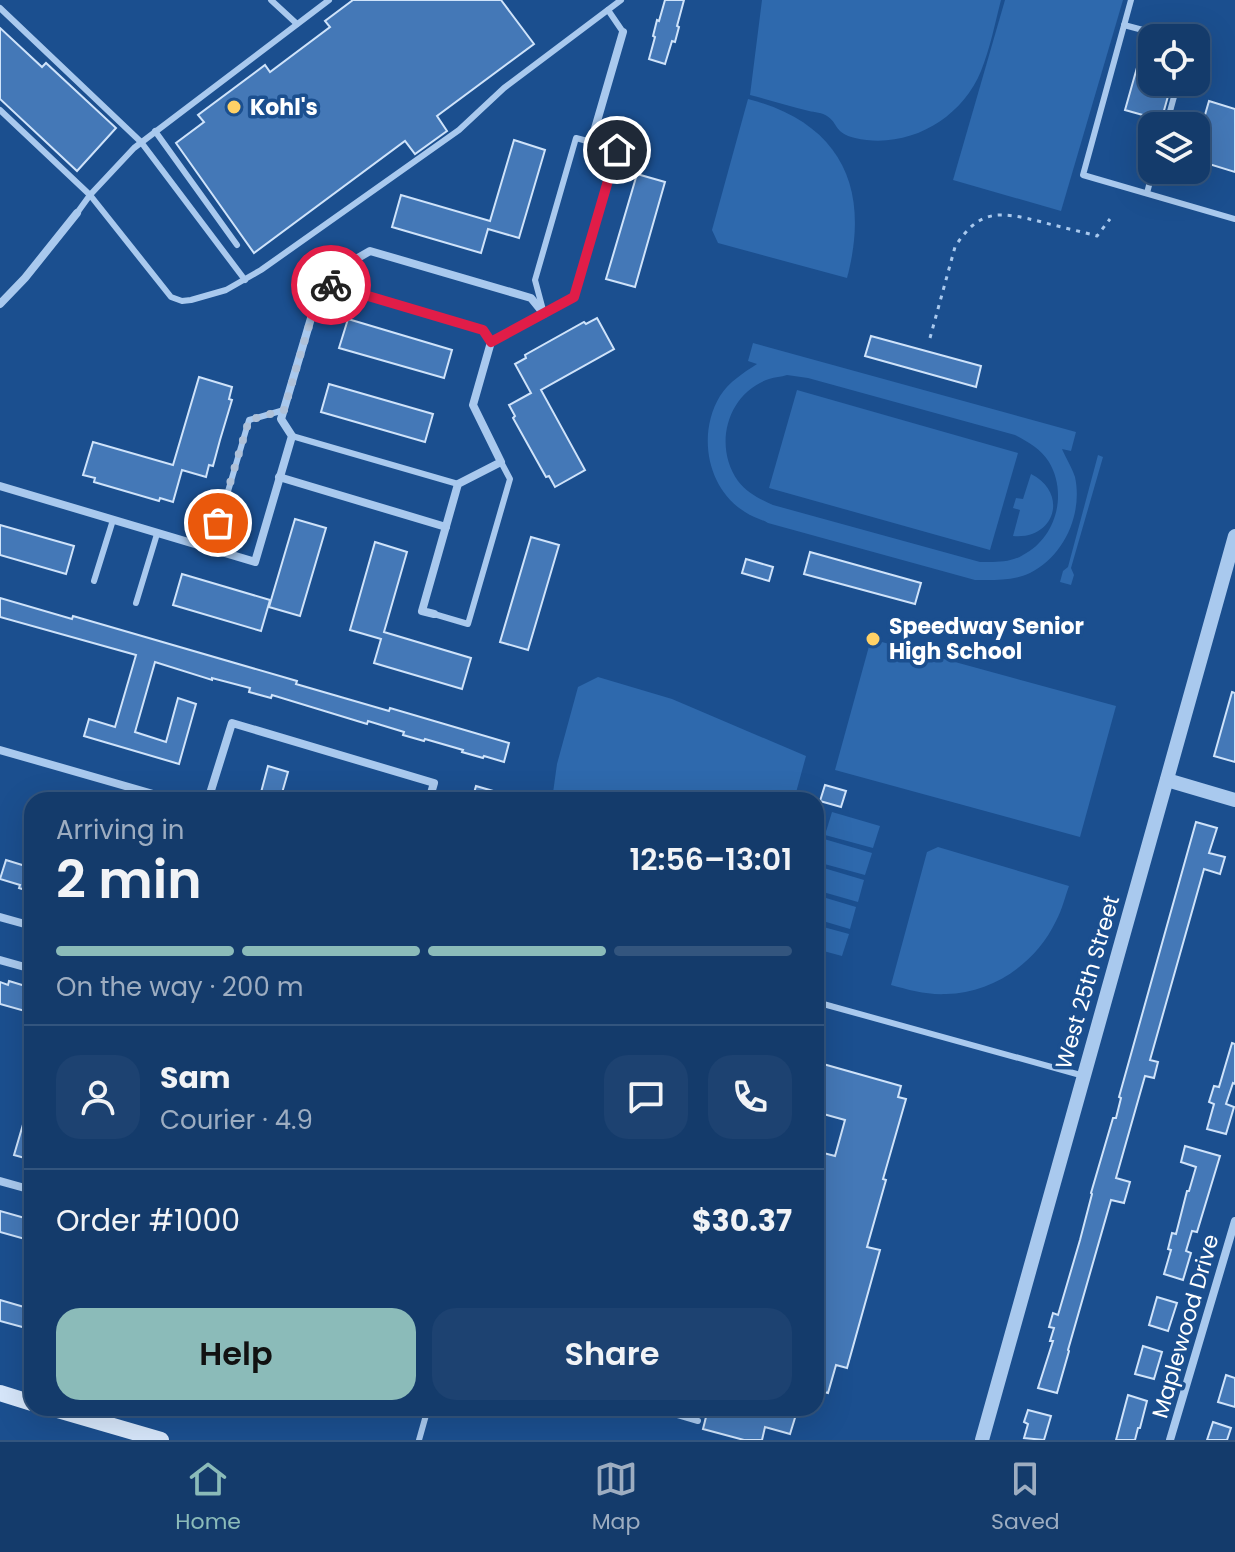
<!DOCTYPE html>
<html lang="en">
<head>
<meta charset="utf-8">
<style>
	body { margin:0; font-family:Poppins,sans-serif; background:#1d4271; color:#f1f3f6; height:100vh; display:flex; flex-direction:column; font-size:30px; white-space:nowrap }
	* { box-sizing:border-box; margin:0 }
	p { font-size:26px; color:#9dadc1 }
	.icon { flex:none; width:44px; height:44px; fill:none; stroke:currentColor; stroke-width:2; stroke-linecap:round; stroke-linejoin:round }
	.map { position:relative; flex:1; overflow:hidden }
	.details { position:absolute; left:24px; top:792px; width:800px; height:624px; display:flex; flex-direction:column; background:#143b6b; border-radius:24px; box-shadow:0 8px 32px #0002,0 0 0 2px #33557e }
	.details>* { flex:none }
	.buttons { position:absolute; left:1138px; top:24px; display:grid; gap:16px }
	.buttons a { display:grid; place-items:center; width:72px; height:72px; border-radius:16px; background:#143b6b; box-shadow:0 8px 32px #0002,0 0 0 2px #33557e; font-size:40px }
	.pin { position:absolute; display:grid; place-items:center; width:68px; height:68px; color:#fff; margin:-34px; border:4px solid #fff; border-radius:50%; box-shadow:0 2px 8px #0007 }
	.courier { position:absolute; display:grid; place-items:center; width:80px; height:80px; margin:-40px; border:6px solid #e11d48; border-radius:50%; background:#fff; color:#222; box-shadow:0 2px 10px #0007 }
	.summary em { font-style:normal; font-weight:600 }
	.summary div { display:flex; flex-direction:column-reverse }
	.summary { display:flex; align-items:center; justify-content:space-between; height:136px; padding:0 32px }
	h1 { font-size:52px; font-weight:600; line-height:60px }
	.bar { display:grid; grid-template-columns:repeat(4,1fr); gap:12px 8px; align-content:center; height:96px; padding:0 32px }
	.bar i { height:10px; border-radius:6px; background:#33557e }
	.bar .active { background:#8bbbb9 }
	.bar p { grid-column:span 4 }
	.line { display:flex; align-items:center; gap:20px; padding:0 32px; border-top:2px solid #33557e }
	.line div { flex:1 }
	.round { display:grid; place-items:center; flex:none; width:84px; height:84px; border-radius:24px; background:#1d4271 }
	.action { display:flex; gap:16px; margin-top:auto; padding:16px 32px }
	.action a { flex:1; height:92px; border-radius:24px; background:#8bbbb9; color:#111; font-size:32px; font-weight:600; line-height:92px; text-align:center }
	.action a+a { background:#1d4271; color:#f1f3f6 }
	.tab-bar { display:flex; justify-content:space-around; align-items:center; height:112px; border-top:2px solid #33557e; background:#143b6b; font-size:22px; color:#9dadc1 }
	.tab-bar a { display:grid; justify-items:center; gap:4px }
	.tab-bar .active { color:#8bbbb9 }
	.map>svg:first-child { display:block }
	.green { fill:#2e69ad; fill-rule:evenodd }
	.building { fill:#4478b7; stroke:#cfe3fa; stroke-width:2 }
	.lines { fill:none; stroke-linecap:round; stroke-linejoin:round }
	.path { stroke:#a9c9ee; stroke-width:3; stroke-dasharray:4 6; stroke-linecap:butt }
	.service { stroke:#a9c9ee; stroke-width:6 }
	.minor { stroke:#a9c9ee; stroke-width:8 }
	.tertiary { stroke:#a9c9ee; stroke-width:14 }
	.secondary { stroke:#d6e6fa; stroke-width:16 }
	.done { stroke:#afc1d8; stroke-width:8; stroke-dasharray:0 14.4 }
	.route { stroke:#e11d48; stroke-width:10 }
	.poi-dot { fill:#ffd166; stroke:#1b4f8f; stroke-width:3 }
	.labels { text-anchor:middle; stroke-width:7; stroke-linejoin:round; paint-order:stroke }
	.poi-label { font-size:22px; font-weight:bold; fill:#fff; stroke:#1b4f8f; text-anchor:start }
	.street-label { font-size:22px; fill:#fff; stroke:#1b4f8f }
</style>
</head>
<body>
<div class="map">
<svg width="1235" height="1440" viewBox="0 0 1235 1440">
	<rect width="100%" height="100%" fill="#1b4f8f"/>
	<g class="green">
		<path d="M762 0H1001C995 23 990 49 981 71 961 120 907 150 855 138 834 133 839 124 827 116 823 113 814 112 809 111 789 106 769 100 750 95Z"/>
		<path d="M1005 0H1123L1061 211 953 180Z"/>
		<path d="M748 99C841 123 871 188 847 278L718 243 712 230Z"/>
		<path d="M753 343 1076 432 1071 451 1062 449C1066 458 1072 468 1075 477 1083 514 1064 556 1030 573 1013 581 994 580 975 580L768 523C761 519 752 517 745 512 707 488 697 434 720 396 729 382 743 373 757 364L748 361ZM787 375 808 378 1015 435C1028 442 1041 449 1049 462 1068 494 1056 538 1023 555 1010 563 995 562 980 562L773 505C760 499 747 493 738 481 713 446 727 393 769 379 775 377 781 377 787 375Z"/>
		<path d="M797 390 1018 453 990 550 769 488Z"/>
		<path d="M1098 455 1103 457 1071 568 1074 575 1071 585 1060 582 1063 571 1068 567Z"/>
		<path d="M1031 474C1069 493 1055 540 1013 536L1020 510 1013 508 1016 498 1023 499Z"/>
		<path d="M871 639 1116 706 1080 837 835 770Z"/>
		<path d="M598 677 672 699 806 756 794 800H552L557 764 578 687Z"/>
		<path d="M832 812 880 826 873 848 825 835Z"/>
		<path d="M824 839 872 853 865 875 817 862Z"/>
		<path d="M938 847 1069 886C1065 897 1062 910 1056 921 1036 963 993 993 946 994 927 995 909 990 891 985L927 852Z"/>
		<path d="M817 866 864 880 858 902 816 890Z"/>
		<path d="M816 895 856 907 850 929 816 919Z"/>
		<path d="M816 925 849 934 842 956 816 949Z"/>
	</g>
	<g class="building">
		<path d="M353 0H501L534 44 437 116 447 131 415 154 405 141 254 253 176 143 204 122 198 115 265 65 270 72 330 27 325 21Z"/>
		<path d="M665 0H684L677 26 679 27 675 42 672 41 665 64 649 59 655 37 653 36 657 20 659 21Z"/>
		<path d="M0 28 42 67 46 63 116 128 77 171 0 99Z"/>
		<path d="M1140 57 1152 61V82H1172L1163 114 1158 112 1157 119 1125 110Z"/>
		<path d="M1209 101 1235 109V172L1196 160V146Z"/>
		<path d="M514 140 545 150 519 238 488 229 481 253 392 227 401 195 490 221Z"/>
		<path d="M637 174 665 182 635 287 606 279Z"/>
		<path d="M597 318 614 349 541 390 585 470 555 487 549 476 546 477 513 418 515 416 509 405 531 393 515 364 526 358 525 355 584 322 586 324Z"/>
		<path d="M348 319 452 350 444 378 339 348Z"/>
		<path d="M871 336 981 366 976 387 865 356Z"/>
		<path d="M199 377 232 387 229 399 232 400 220 440 213 466 209 465 206 477 182 470 173 502 160 498 159 501 94 482 95 478 83 475 93 442 173 465Z"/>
		<path d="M329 384 433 414 425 442 321 412Z"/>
		<path d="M295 519 326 528 300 616 269 607Z"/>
		<path d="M0 525 74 546 66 574 0 555Z"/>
		<path d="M531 537 559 545 528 650 500 642Z"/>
		<path d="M375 542 407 552 384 632 471 658 462 689 374 663 381 639 350 630Z"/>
		<path d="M810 552 921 583 915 604 804 574Z"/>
		<path d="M746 559 773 567 769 581 742 573Z"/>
		<path d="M182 574 270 600 261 631 173 605Z"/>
		<path d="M0 598 72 619 73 616 297 681 296 684 389 711 390 708 509 743 504 762 484 756 483 758 462 752 463 750 425 739 424 741 403 735 404 732 368 721 367 724 272 695 271 698 249 692 250 688 212 678V680L155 662 135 732 166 742 178 698 196 704 179 764 84 736 89 719 115 727 136 655 0 617Z"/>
		<path d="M1232 692 1235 693V762L1214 756Z"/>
		<path d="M268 766 288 772 280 800H259Z"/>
		<path d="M825 785 846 791 841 807 820 801Z"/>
		<path d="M476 786 514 797V800H472Z"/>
		<path d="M1196 822 1217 828 1209 853 1225 857 1220 874 1204 869 1150 1060 1158 1062 1154 1078 1145 1076 1116 1178 1130 1182 1124 1203 1111 1200 1068 1350 1069 1351 1057 1393 1038 1388 1053 1341H1050L1054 1328 1049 1327 1053 1313 1058 1315 1080 1240 1092 1194 1091 1193 1113 1118H1116L1121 1098 1119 1097Z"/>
		<path d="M6 860 32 868V892L19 888 20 885 0 879Z"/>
		<path d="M9 981 32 988V1013L0 1004V982L8 985Z"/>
		<path d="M1232 1043 1235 1044V1084L1233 1083 1226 1104 1234 1107 1226 1134 1207 1129 1214 1104 1209 1102 1214 1086 1219 1087Z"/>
		<path d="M816 1062 901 1086 898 1097 906 1099 883 1179 886 1180 867 1247 880 1250 847 1368 836 1365 828 1393 816 1390V1151L835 1156 845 1120 816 1112Z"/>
		<path d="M29 1104H32V1160L14 1155Z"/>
		<path d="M1185 1146 1220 1156 1197 1232 1192 1231 1186 1251 1191 1253 1183 1280 1164 1274 1171 1250 1168 1249 1172 1233 1176 1234 1187 1191H1189L1196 1167 1181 1162Z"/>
		<path d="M0 1211 32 1220V1241L0 1232Z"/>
		<path d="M1157 1297 1177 1303 1168 1331 1149 1325Z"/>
		<path d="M0 1300 31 1309 26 1328 0 1321Z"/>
		<path d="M1143 1346 1162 1352 1154 1379 1135 1374Z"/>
		<path d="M1226 1375 1235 1378V1407L1218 1402Z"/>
		<path d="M1128 1395 1147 1401 1140 1428H1138L1135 1440H1116Z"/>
		<path d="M685 1408H798L790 1434 765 1427 762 1440H744L703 1429 706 1417 685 1411Z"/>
		<path d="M1028 1410 1051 1416 1044 1440 1024 1438 1028 1424 1024 1422Z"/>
		<path d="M1213 1422 1231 1428 1227 1440H1207Z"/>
	</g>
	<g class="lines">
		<path class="path" d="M930 338 955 247C980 207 1001 212 1042 222 1060 227 1079 231 1097 236L1110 219"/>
		<g class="service">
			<path d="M271 0 297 24"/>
			<path d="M1131 0 1083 175 1235 219"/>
			<path d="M0 8 141 142 245 280"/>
			<path d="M608 10 623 32"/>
			<path d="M1124 25 1173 38"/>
			<path d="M0 110 90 195 171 297 182 301 191 300 226 290 261 270 459 130 504 88 621 0"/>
			<path d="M1166 126 1178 82"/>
			<path d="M155 131 237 245"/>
			<path d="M1147 193 1153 170"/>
			<path d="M77 213 90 195 134 148 329 0"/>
			<path d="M322 282 483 330 491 342"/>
			<path d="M543 310 535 280 576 138 591 142"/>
			<path d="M292 436 458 484"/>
			<path d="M211 549 249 420 284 410"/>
			<path d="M94 581 113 520"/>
			<path d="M136 603 157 534"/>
			<path d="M434 614 468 624 510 479 501 462"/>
			<path d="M816 1002 1084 1076"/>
			<path d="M654 1408 698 1421"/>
			<path d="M419 1440 428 1408"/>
		</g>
		<g class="minor">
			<path d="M0 304 25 278 77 213"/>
			<path d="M279 477 446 527"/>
			<path d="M0 486 255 562 292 436 281 419 323 278 370 251 531 298 544 314"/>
			<path d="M434 614 422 611 458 484 501 462 473 405 491 342 574 297 617 150 591 142 623 32"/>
			<path d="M0 750 174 800"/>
			<path d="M208 800 232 723 434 783 429 800"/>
			<path d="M0 917 32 926"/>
			<path d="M0 960 32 969"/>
			<path d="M0 1181 32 1190"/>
			<path d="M1170 1440 1235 1221"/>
		</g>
		<g class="tertiary">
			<path d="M1167 780 1235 800"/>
			<path d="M982 1440 1235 536"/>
		</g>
		<g class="secondary">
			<path d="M0 1393 32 1403"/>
			<path d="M51 1408 161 1440"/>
		</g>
	</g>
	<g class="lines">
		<path class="done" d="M218 523 249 420 284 410 322 282 331 285"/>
		<path class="route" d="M331 285 483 330 491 342 574 297 617 150"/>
	</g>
	<g class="poi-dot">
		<circle cx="234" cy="107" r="8"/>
		<circle cx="873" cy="639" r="8"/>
	</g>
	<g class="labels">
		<g class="poi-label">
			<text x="250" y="115">Kohl's</text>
			<text x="889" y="634">Speedway Senior<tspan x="889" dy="25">High School</tspan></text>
		</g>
		<g class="street-label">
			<text transform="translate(1087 982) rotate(-74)" y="8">West 25th Street</text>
			<text transform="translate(1185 1326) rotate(-74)" y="8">Maplewood Drive</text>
		</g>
	</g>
</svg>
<div class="buttons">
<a><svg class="icon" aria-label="locate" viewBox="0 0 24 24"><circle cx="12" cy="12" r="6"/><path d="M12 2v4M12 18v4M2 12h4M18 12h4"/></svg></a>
<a><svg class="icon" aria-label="layers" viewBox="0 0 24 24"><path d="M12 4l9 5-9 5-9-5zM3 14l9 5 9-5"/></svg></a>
</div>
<div class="pin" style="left:218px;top:523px;background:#ea580c"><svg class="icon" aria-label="bag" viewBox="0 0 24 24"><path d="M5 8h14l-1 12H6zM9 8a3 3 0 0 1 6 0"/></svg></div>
<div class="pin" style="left:617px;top:150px;background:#1f2937"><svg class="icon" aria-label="home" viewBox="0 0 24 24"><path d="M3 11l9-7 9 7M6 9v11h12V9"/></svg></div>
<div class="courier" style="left:331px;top:285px"><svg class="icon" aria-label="bike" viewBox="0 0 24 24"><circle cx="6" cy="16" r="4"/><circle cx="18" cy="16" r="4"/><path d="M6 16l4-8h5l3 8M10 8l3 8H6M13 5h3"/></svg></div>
<section class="details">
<div class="summary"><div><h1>2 min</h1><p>Arriving in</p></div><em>12:56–13:01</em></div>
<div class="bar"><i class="active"></i><i class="active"></i><i class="active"></i><i></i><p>On the way · 200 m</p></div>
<div class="line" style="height:144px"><a class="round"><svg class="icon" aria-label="person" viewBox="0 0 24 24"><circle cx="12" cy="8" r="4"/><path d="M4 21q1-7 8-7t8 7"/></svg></a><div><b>Sam</b><p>Courier · 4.9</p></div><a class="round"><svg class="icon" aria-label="chat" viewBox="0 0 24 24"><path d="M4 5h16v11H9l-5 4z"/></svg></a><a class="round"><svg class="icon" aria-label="phone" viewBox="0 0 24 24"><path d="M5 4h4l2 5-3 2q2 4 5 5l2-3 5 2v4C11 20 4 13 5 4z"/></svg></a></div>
<div class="line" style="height:104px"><div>Order #1000</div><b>$30.37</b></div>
<div class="action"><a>Help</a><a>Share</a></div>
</section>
</div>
<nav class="tab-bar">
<a class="active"><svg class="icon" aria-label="home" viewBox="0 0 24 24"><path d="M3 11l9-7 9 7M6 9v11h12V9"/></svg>Home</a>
<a><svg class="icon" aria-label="map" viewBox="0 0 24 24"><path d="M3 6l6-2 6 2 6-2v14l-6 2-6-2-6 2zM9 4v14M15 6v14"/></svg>Map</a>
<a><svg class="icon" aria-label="saved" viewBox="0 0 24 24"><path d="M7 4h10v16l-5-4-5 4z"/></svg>Saved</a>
</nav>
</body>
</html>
